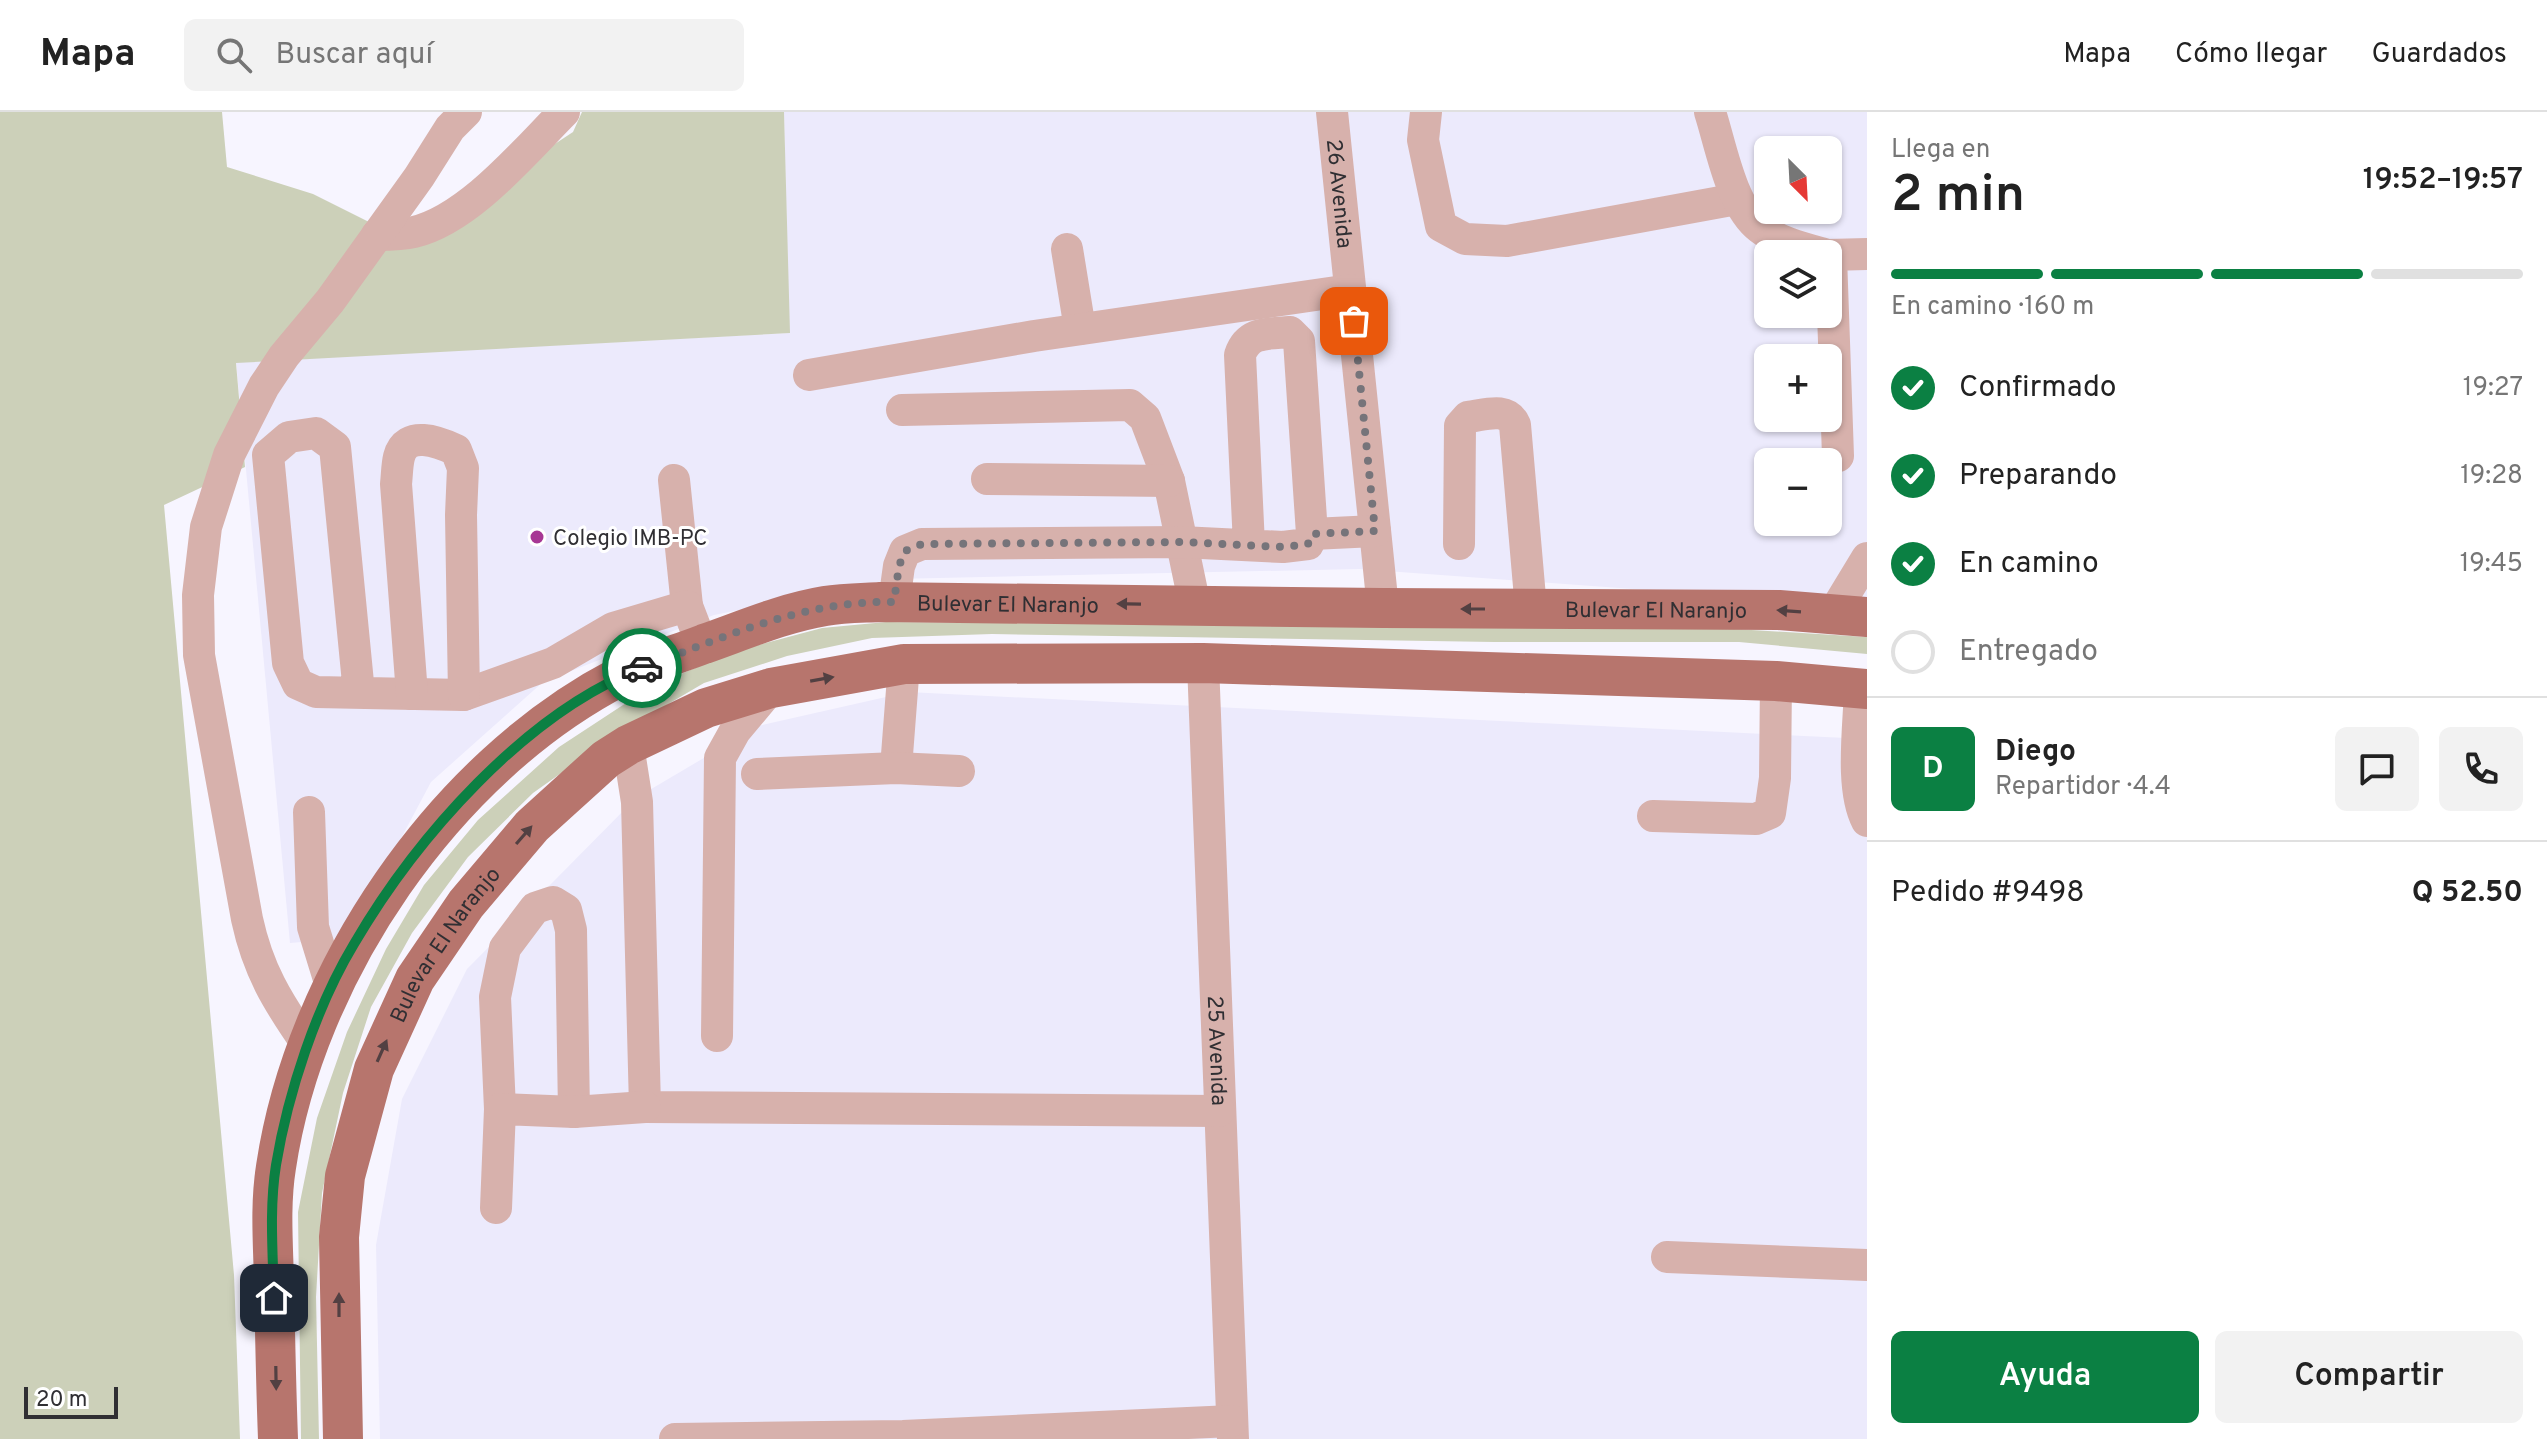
<!DOCTYPE html>
<html lang="es">
<head>
<meta charset="utf-8">
<style>
	body { margin:0; font-family:Overpass,sans-serif; background:#f2f2f2; color:#222; height:100vh; display:flex; flex-direction:column; font-size:30px; white-space:nowrap }
	* { box-sizing:border-box; margin:0 }
	p { font-size:26px; color:#767676 }
	.icon { flex:none; width:44px; height:44px; fill:none; stroke:currentColor; stroke-width:2; stroke-linecap:round; stroke-linejoin:round }
	.map { position:relative; flex:1; overflow:hidden }
	.drawer { display:flex; flex-direction:column; background:#fff; width:680px }
	.drawer>* { flex:none }
	.needle { width:52px; rotate:156deg }
	.tools { position:absolute; left:1754px; top:24px; display:grid; gap:16px }
	.tools a { display:grid; place-items:center; width:88px; height:88px; border-radius:12px; background:#fff; box-shadow:0 2px 6px #0004; font-size:40px }
	.scale { position:absolute; left:24px; bottom:20px; width:94px; box-sizing:border-box; padding-left:8px; border:4px solid #302f33; border-top:0; font-size:22px; line-height:28px; white-space:nowrap; color:#302f33; -webkit-text-stroke:6px #fff; paint-order:stroke }
	.pin { position:absolute; display:grid; place-items:center; width:68px; height:68px; color:#fff; margin:-34px; border-radius:16px; box-shadow:0 4px 12px #0006 }
	.courier { position:absolute; display:grid; place-items:center; width:80px; height:80px; margin:-40px; border:6px solid #0b8043; border-radius:50%; background:#fff; color:#222; box-shadow:0 2px 10px #0007 }
	.headline em { font-style:normal; font-weight:600 }
	.headline div { display:flex; flex-direction:column-reverse }
	.headline { display:flex; align-items:center; justify-content:space-between; height:136px; padding:0 24px }
	h1 { font-size:52px; font-weight:600; line-height:60px }
	.bar { display:grid; grid-template-columns:repeat(4,1fr); gap:12px 8px; align-content:center; height:96px; padding:0 24px }
	.bar i { height:10px; border-radius:6px; background:#e0e0e0 }
	.bar .current { background:#0b8043 }
	.bar p { grid-column:span 4 }
	.line { display:flex; align-items:center; gap:20px; padding:0 24px; border-top:2px solid #e0e0e0 }
	.line div { flex:1 }
	.round { display:grid; place-items:center; flex:none; width:84px; height:84px; border-radius:12px; background:#f2f2f2 }
	ol { padding:0 24px; list-style:none }
	li { display:flex; align-items:center; gap:24px; height:88px }
	li p { margin-inline-start:auto }
	li .icon { padding:8px; border-radius:50%; background:#0b8043; color:#fff; stroke-width:4 }
	li:last-child { color:#767676 }
	li i { width:44px; height:44px; border:4px solid #e0e0e0; border-radius:50% }
	.button { display:flex; gap:16px; margin-top:auto; padding:16px 24px }
	.button a { flex:1; height:92px; border-radius:12px; background:#0b8043; color:#fff; font-size:32px; font-weight:600; line-height:92px; text-align:center }
	.button a+a { background:#f2f2f2; color:#222 }
	header { display:flex; align-items:center; gap:48px; box-sizing:border-box; height:112px; padding:0 40px; background:#fff; border-bottom:2px solid #e0e0e0 }
	header strong { font-size:38px }
	nav { display:flex; gap:44px; margin-inline-start:auto; font-size:28px }
	.search { width:560px; height:72px; background:#f2f2f2; display:flex; align-items:center; gap:20px; box-sizing:border-box; padding:0 28px; border-radius:12px; color:#767676; font-size:30px }
	main { display:flex; flex:1; min-height:0 }
	.map>svg:first-child { display:block }
	.industrial { fill:#eceafc; fill-rule:evenodd }
	.green { fill:#ccd0b9 }
	.lines { fill:none; stroke-linecap:round; stroke-linejoin:round }
	.minor { stroke:#d7b1ac; stroke-width:32 }
	.major { stroke:#b7756d; stroke-width:40 }
	.oneway { fill:#524042 }
	.done { stroke:#76747a; stroke-width:8; stroke-dasharray:0 14.4 }
	.route { stroke:#0b8043; stroke-width:10 }
	.poi-dot { fill:#a73794; stroke:#fff; stroke-width:3 }
	.labels { text-anchor:middle; stroke-width:6; stroke-linejoin:round; paint-order:stroke }
	.street-label { font-size:22px; fill:#302f33; stroke:#fff }
	.poi-label { font-size:22px; fill:#302f33; stroke:#fff; text-anchor:start }
</style>
</head>
<body>
<header>
<strong>Mapa</strong>
<div class="search"><svg class="icon" aria-label="search" viewBox="0 0 24 24"><circle cx="10" cy="10" r="6"/><path d="M15 15l6 6"/></svg>Buscar aquí</div>
<nav><a>Mapa</a><a>Cómo llegar</a><a>Guardados</a></nav>
</header>
<main>
<div class="map">
<svg width="1867" height="1327" viewBox="0 0 1867 1327">
	<rect width="100%" height="100%" fill="#f7f5ff"/>
	<g class="industrial">
		<path d="M784 0H1867V494L1359 457 893 467 714 503 543 570 431 670 348 826 290 831 236 250 789 221ZM1768 38H1828V98H1768ZM1768 142H1828V202H1768ZM1768 246H1828V306H1768ZM1768 350H1828V410H1768Z"/>
		<path d="M908 580 1867 627V1327H380L376 1133 402 987 467 857 636 686 758 614Z"/>
	</g>
	<g class="green">
		<path d="M0 0H222L227 55 313 82 407 129 573 20 582 0H784L790 221 236 251 245 355 164 393 234 1163 240 1327H0Z"/>
		<path d="M886 510 1735 517 1867 525V542L1739 530H1494L992 522 872 526 787 544 704 571 612 625 533 681 468 745 412 821 371 895 343 981 322 1081 316 1185 319 1327H301L298 1100 317 1006 347 920 386 837 424 773 478 708 559 635 652 574 736 539 822 516Z"/>
	</g>
	<g class="lines">
		<g class="minor">
			<path id="s1" d="M1332 0 1383 496"/>
			<path d="M1426 0 1423 28 1441 114 1465 127 1507 129 1737 87"/>
			<path d="M1710 0C1721 34 1731 94 1760 116 1778 130 1802 136 1824 142"/>
			<path d="M377 123C389 123 402 123 414 120 469 107 525 39 564 0"/>
			<path d="M1067 137 1080 217"/>
			<path d="M1828 143 1867 142"/>
			<path d="M1831 144 1838 344"/>
			<path d="M809 263 1034 224 1350 178"/>
			<path d="M902 298 1130 293 1145 306 1169 369 1195 494"/>
			<path d="M987 367 1169 369"/>
			<path d="M674 368 687 494"/>
			<path d="M1312 422 1375 419"/>
			<path d="M1459 432 1460 314 1468 305C1485 303 1507 294 1515 313L1531 497"/>
			<path d="M894 490 899 454 905 439 922 432 1181 430 1283 435 1308 432 1312 422 1299 229 1290 220C1268 222 1248 219 1240 243L1249 433"/>
			<path d="M1833 502 1867 446"/>
			<path id="s2" d="M1203 551 1233 1327"/>
			<path d="M1860 577C1859 613 1850 677 1867 709"/>
			<path d="M359 581 335 335 316 321 289 325 268 343 288 551 298 572 316 580 464 583 553 551 613 516 687 494 702 533"/>
			<path d="M412 582 396 372C397 363 397 353 399 345 406 317 439 330 456 338L463 356 461 403 464 583"/>
			<path d="M628 633 637 690 645 995 1219 999"/>
			<path d="M896 656 904 552"/>
			<path d="M757 662 896 656 959 659"/>
			<path d="M309 700 313 815 332 877"/>
			<path d="M1653 704 1756 707 1770 701 1775 666 1776 569"/>
			<path d="M717 924 720 646 735 619 771 576"/>
			<path d="M307 932C277 889 258 858 247 807L199 543 198 483 206 415 229 343 264 274 284 244 330 189 419 65 450 16 466 0"/>
			<path d="M500 997 495 885 505 836 535 796 553 790 566 798 571 818 574 1000"/>
			<path d="M496 1096 500 997 574 1000 645 995"/>
			<path d="M1667 1145 1867 1153"/>
			<path d="M675 1327 903 1324 1232 1309"/>
		</g>
		<g class="major">
			<path id="s3" d="M278 1327C276 1274 275 1222 274 1169 273 1131 270 1092 276 1055 305 861 444 656 619 565 646 551 676 543 704 532 744 518 783 501 825 494 843 491 862 491 880 490L1383 496 1779 498 1867 505"/>
			<path id="s4" d="M343 1327 339 1125 345 1064 374 957 415 867 466 792 532 714 606 647 628 633 706 596 771 576 904 552 1203 551 1776 569 1867 577"/>
		</g>
	</g>
	<defs><path id="oneway-solid" d="M-6-.8H1V-3.2L6.5 0L1 3.2V.8H-6Z" transform="scale(2)"/></defs>
	<g class="oneway">
		<use href="#oneway-solid" transform="translate(1129 492) rotate(-179)"/>
		<use href="#oneway-solid" transform="translate(1473 497) rotate(-180)"/>
		<use href="#oneway-solid" transform="translate(1789 499) rotate(-176)"/>
		<use href="#oneway-solid" transform="translate(822 567) rotate(-10)"/>
		<use href="#oneway-solid" transform="translate(524 723) rotate(-49)"/>
		<use href="#oneway-solid" transform="translate(382 939) rotate(-66)"/>
		<use href="#oneway-solid" transform="translate(339 1193) rotate(-90)"/>
		<use href="#oneway-solid" transform="translate(276 1266) rotate(89)"/>
	</g>
	<g class="lines">
		<path class="done" d="M642 556C724 525 805 488 894 490L899 454 905 439 922 432 1181 430 1283 435 1308 432 1312 422 1375 419 1354 209"/>
		<path class="route" d="M274 1186C273 1143 269 1097 276 1053 288 981 316 895 354 832 416 726 525 601 642 556"/>
	</g>
	<circle class="poi-dot" cx="537" cy="425" r="8"/>
	<g class="labels">
		<g class="street-label">
			<text dy="8" stroke="none"><textPath href="#s1" startOffset="82">26 Avenida</textPath></text>
			<text dy="8" stroke="none"><textPath href="#s3" startOffset="1292">Bulevar El Naranjo</textPath></text>
			<text dy="8" stroke="none"><textPath href="#s3" startOffset="1940">Bulevar El Naranjo</textPath></text>
			<text dy="8" stroke="none"><textPath href="#s4" startOffset="518">Bulevar El Naranjo</textPath></text>
			<text dy="8" stroke="none"><textPath href="#s2" startOffset="388">25 Avenida</textPath></text>
		</g>
		<g class="poi-label">
			<text x="553" y="433">Colegio IMB-PC</text>
		</g>
	</g>
</svg>
<div class="tools">
<a><svg class="needle" viewBox="-14 -14 28 28"><path d="M0-13l5 13h-10z" fill="#e53935"/><path d="M0 13l5-13h-10z" fill="#767676"/></svg></a>
<a><svg class="icon" aria-label="layers" viewBox="0 0 24 24"><path d="M12 4l9 5-9 5-9-5zM3 14l9 5 9-5"/></svg></a>
<a>+</a>
<a>−</a>
</div>
<div class="scale">20 m</div>
<div class="pin" style="left:1354px;top:209px;background:#ea580c"><svg class="icon" aria-label="bag" viewBox="0 0 24 24"><path d="M5 8h14l-1 12H6zM9 8a3 3 0 0 1 6 0"/></svg></div>
<div class="pin" style="left:274px;top:1186px;background:#1f2937"><svg class="icon" aria-label="home" viewBox="0 0 24 24"><path d="M3 11l9-7 9 7M6 9v11h12V9"/></svg></div>
<div class="courier" style="left:642px;top:556px"><svg class="icon" aria-label="car" viewBox="0 0 24 24"><path d="M5 17H2v-5l4-1 3-4h7l3 4 3 1v5h-3M9 17h6M6 11h13"/><circle cx="7" cy="17" r="2"/><circle cx="17" cy="17" r="2"/></svg></div>
</div>
<section class="drawer">
<div class="headline"><div><h1>2 min</h1><p>Llega en</p></div><em>19:52–19:57</em></div>
<div class="bar"><i class="current"></i><i class="current"></i><i class="current"></i><i></i><p>En camino · 160 m</p></div>
<ol>
<li><svg class="icon" aria-label="check" viewBox="0 0 24 24"><path d="M5 12l5 5 9-10"/></svg>Confirmado<p>19:27</p></li>
<li><svg class="icon" aria-label="check" viewBox="0 0 24 24"><path d="M5 12l5 5 9-10"/></svg>Preparando<p>19:28</p></li>
<li><svg class="icon" aria-label="check" viewBox="0 0 24 24"><path d="M5 12l5 5 9-10"/></svg>En camino<p>19:45</p></li>
<li><i></i>Entregado</li>
</ol>
<div class="line" style="height:144px"><b class="round" style="background:#0b8043;color:#fff">D</b><div><b>Diego</b><p>Repartidor · 4.4</p></div><a class="round"><svg class="icon" aria-label="chat" viewBox="0 0 24 24"><path d="M4 5h16v11H9l-5 4z"/></svg></a><a class="round"><svg class="icon" aria-label="phone" viewBox="0 0 24 24"><path d="M5 4h4l2 5-3 2q2 4 5 5l2-3 5 2v4C11 20 4 13 5 4z"/></svg></a></div>
<div class="line" style="height:104px"><div>Pedido #9498</div><b>Q 52.50</b></div>
<div class="button"><a>Ayuda</a><a>Compartir</a></div>
</section>
</main>
</body>
</html>
